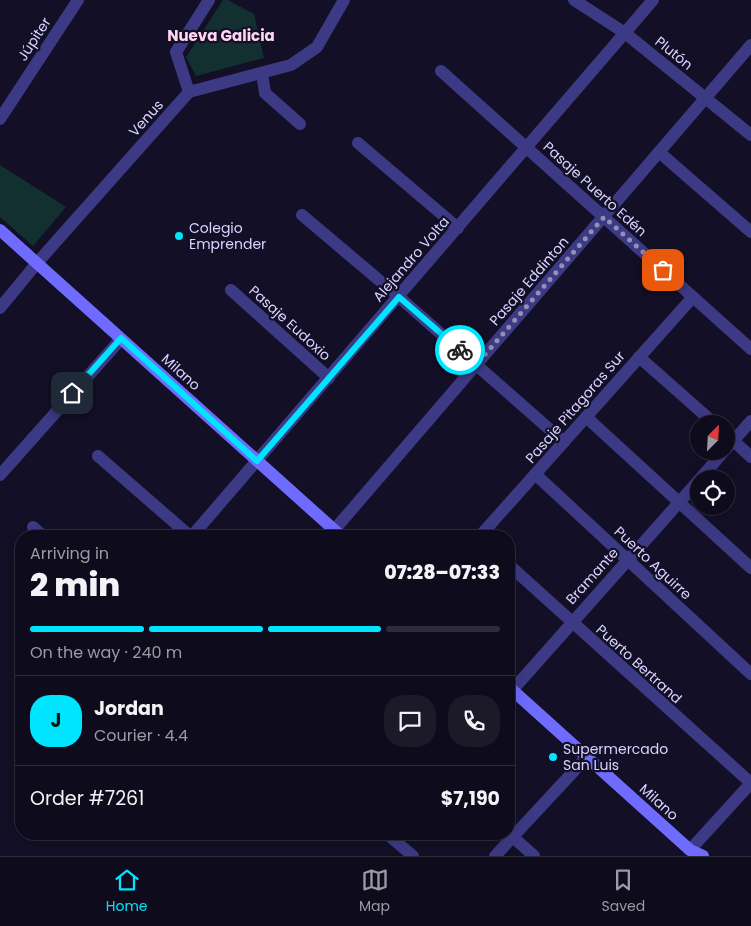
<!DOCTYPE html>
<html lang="en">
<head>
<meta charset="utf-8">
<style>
	body { margin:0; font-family:Poppins,sans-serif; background:#1c1929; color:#f1f3f6; height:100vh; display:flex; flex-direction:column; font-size:19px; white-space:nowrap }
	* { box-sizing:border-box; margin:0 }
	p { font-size:16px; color:#9b9ba3 }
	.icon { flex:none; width:28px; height:28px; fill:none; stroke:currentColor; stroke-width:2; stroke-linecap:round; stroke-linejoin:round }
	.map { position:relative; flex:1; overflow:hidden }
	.side { position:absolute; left:15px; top:530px; width:500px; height:310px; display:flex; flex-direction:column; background:#0e0b1c; border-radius:20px; box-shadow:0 5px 20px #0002,0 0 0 1px #2e2b3b }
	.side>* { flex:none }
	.needle { width:32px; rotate:24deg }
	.tools { position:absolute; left:690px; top:415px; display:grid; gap:10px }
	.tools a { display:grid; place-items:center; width:45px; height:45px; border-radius:50%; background:#0e0b1c; box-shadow:0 5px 20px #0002,0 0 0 1px #2e2b3b; font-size:25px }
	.pin { position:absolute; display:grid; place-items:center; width:42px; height:42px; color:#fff; margin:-21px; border-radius:10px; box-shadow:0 2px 8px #0006 }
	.courier { position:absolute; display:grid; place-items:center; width:50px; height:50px; margin:-25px; border:4px solid #00e5ff; border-radius:50%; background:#fff; color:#222; box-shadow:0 1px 6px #0007 }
	.head em { font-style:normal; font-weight:800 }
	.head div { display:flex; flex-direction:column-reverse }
	.head { display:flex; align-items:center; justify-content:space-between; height:85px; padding:0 15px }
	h1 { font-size:32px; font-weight:800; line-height:38px }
	.bar { display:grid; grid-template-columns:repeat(4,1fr); gap:8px 5px; align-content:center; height:60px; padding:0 15px }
	.bar i { height:6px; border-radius:4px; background:#2e2b3b }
	.bar .current { background:#00e5ff }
	.bar p { grid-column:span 4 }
	.line { display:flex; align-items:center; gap:12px; padding:0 15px; border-top:1px solid #2e2b3b }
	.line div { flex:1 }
	.round { display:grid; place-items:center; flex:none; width:52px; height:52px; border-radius:20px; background:#1c1929 }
	.menu { display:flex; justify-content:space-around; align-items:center; height:70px; border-top:1px solid #2e2b3b; background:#0e0b1c; font-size:14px; color:#9b9ba3 }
	.menu a { display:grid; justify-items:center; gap:2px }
	.menu .current { color:#00e5ff }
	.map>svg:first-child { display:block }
	.green { fill:#12302f }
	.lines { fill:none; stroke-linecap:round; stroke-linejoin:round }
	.street { stroke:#3d3a85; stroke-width:12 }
	.secondary { stroke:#6f6bff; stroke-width:12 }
	.done { stroke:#948fb3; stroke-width:5; stroke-dasharray:0 9 }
	.route { stroke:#00e5ff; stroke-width:6 }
	.poi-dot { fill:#00e5ff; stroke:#130f26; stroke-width:2 }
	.labels { text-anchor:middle; stroke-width:4.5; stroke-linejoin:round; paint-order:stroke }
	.street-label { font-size:14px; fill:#d9d4ff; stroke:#130f26 }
	.poi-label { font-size:14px; fill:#d9d4ff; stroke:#130f26; text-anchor:start }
	.neighbourhood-label { font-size:15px; font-weight:bold; fill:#ffd6f0; stroke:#130f26 }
</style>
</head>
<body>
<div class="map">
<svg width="751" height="856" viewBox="0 0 751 856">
	<rect width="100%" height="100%" fill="#130f26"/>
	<g class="green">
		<path d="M223 0H228L254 14 264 58 196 76 186 57Z"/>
		<path d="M0 165 66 207 33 246 0 217Z"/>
	</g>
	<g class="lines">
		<g class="street">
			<path d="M574 0 625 33 751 135"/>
			<path d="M441 71 751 349"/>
			<path d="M262 73 265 93 300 124"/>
			<path d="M189 92 176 52 209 0"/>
			<path d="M0 119 78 0"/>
			<path d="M358 143 458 228"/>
			<path d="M659 152 751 232"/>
			<path d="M302 215 399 297 564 442"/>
			<path d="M231 290 329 378"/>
			<path d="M0 308 37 263 189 92 291 65 317 47 344 0"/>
			<path d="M639 357 715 424"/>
			<path d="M586 417 751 568"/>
			<path d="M726 434 751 457"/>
			<path d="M726 449 751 421"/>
			<path d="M98 456 190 536"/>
			<path d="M535 474 751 674"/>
			<path d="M0 475 121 339"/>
			<path d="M700 479 724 451"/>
			<path d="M33 527 43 536"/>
			<path d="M192 536 653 0"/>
			<path d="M329 536 751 45"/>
			<path d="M480 536 693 297"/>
			<path d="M509 565 751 783"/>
			<path d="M509 694 699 480"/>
			<path d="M387 834 413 856"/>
			<path d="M513 837 534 856"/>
			<path d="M690 850 751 783"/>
			<path d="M495 856 587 757"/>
		</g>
		<g class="secondary">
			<path d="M0 230 341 536"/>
			<path d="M509 687 690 850 703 856"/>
		</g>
	</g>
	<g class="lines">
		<path class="done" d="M460 350 476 365 604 217 663 270"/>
		<path class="route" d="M72 393 121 338 257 461 399 297 460 350"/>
	</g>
	<g class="poi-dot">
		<circle cx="179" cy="236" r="5"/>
		<circle cx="553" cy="757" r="5"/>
	</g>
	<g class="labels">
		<g class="street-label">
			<text transform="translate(34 39) rotate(-57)" y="5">Júpiter</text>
			<text transform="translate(674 53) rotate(39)" y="5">Plutón</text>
			<text transform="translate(146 118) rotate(-48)" y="5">Venus</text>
			<text transform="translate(595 189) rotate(42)" y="5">Pasaje Puerto Edén</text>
			<text transform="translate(411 259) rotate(-49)" y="5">Alejandro Volta</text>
			<text transform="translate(529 281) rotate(-49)" y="5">Pasaje Eddinton</text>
			<text transform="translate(290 323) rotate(42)" y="5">Pasaje Eudoxio</text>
			<text transform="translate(181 372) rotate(42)" y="5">Milano</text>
			<text transform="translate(575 407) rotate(-49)" y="5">Pasaje Pitagoras Sur</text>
			<text transform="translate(653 563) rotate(43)" y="5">Puerto Aguirre</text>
			<text transform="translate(592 576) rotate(-48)" y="5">Bramante</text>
			<text transform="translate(639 664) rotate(42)" y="5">Puerto Bertrand</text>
			<text transform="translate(659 802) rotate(42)" y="5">Milano</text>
		</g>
		<g class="poi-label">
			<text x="189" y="233">Colegio<tspan x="189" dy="16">Emprender</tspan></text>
			<text x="563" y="754">Supermercado<tspan x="563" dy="16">San Luis</tspan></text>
		</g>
		<g class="neighbourhood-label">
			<text x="221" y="41">Nueva Galicia</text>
		</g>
	</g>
</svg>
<div class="tools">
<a><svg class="needle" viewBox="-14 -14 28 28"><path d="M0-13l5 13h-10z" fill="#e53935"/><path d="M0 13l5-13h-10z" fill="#9b9ba3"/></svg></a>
<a><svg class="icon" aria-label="locate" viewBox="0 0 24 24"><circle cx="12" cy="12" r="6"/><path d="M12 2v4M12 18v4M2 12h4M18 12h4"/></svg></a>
</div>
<div class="pin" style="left:663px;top:270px;background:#ea580c"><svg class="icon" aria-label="bag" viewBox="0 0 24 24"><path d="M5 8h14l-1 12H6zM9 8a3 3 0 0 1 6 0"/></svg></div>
<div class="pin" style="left:72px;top:393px;background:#1f2937"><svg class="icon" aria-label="home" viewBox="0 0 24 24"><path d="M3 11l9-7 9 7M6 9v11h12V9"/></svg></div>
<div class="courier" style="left:460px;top:350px"><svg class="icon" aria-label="bike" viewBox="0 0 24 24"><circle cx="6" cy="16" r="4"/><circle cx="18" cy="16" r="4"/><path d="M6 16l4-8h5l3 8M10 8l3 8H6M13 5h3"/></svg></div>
<section class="side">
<div class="head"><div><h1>2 min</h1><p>Arriving in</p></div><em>07:28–07:33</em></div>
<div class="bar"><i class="current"></i><i class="current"></i><i class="current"></i><i></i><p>On the way · 240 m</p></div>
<div class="line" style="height:90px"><b class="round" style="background:#00e5ff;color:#111">J</b><div><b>Jordan</b><p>Courier · 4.4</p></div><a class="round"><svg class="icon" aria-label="chat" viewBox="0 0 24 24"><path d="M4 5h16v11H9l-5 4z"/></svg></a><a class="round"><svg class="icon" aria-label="phone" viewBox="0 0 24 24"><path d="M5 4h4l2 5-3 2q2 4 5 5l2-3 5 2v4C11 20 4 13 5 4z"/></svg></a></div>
<div class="line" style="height:65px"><div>Order #7261</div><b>$7,190</b></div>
</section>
</div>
<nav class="menu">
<a class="current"><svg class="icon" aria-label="home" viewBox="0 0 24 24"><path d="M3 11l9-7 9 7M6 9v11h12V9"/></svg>Home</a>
<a><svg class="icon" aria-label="map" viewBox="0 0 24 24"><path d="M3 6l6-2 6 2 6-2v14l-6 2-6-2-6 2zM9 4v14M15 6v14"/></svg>Map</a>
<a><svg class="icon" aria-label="saved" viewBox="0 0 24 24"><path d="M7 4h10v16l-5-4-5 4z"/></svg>Saved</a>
</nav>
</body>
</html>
